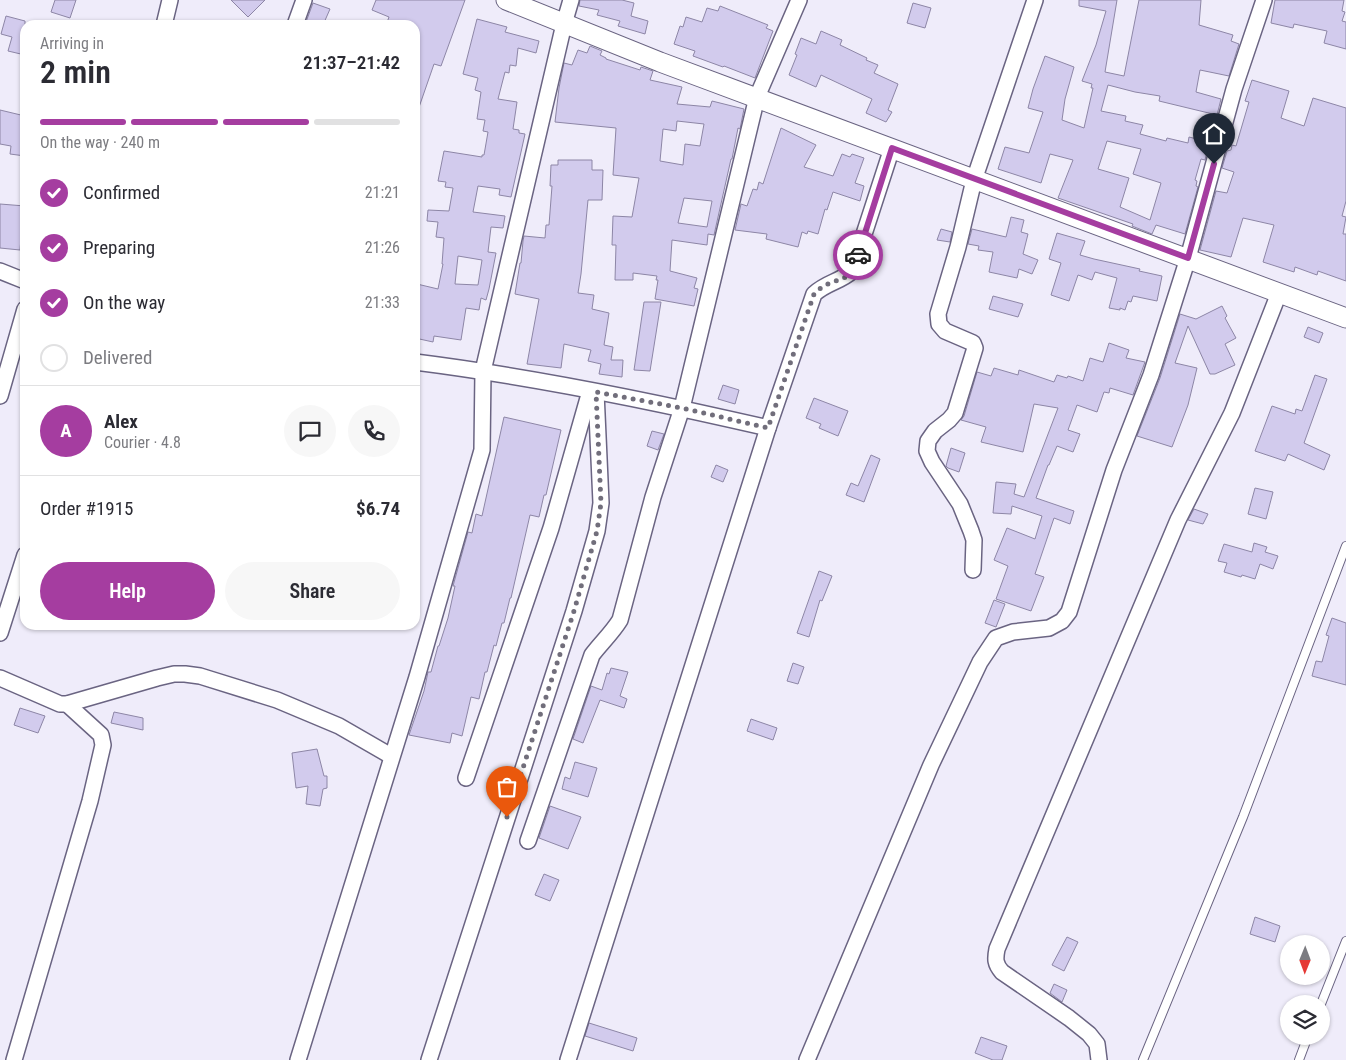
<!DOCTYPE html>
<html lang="en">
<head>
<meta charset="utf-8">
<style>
	body { margin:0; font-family:"Roboto Condensed",sans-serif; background:#f7f7f7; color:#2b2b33; height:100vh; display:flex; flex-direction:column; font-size:19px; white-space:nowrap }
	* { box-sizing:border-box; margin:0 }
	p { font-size:16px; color:#7c7c81 }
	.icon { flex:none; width:28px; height:28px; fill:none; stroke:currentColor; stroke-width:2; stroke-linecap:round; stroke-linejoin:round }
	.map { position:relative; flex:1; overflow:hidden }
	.panel { position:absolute; left:20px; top:20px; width:400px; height:610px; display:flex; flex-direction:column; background:#fff; border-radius:15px; box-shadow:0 1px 4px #0004 }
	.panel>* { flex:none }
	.needle { width:32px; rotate:181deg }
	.fabs { position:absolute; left:1280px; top:935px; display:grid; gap:10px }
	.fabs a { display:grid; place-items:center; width:50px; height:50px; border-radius:50%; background:#fff; box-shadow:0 1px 4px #0004; font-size:25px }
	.pin { position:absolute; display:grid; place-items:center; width:42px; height:42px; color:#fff; margin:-51px -21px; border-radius:50% 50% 50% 0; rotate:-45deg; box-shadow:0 0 5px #0007 }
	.pin .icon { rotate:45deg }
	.courier { position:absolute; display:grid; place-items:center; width:50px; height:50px; margin:-25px; border:4px solid #a53da0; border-radius:50%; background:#fff; color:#222; box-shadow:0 1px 6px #0007 }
	.head em { font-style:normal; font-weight:600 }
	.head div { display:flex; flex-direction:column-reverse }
	.head { display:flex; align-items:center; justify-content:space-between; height:85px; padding:0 20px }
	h1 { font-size:32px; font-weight:600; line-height:38px }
	.bar { display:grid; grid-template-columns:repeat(4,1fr); gap:8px 5px; align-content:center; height:60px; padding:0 20px }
	.bar i { height:6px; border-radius:4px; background:#e1e1e2 }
	.bar .on { background:#a53da0 }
	.bar p { grid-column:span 4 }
	.line { display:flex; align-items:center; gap:12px; padding:0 20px; border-top:1px solid #e1e1e2 }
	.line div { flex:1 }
	.round { display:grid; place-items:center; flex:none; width:52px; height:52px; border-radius:26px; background:#f7f7f7 }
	ol { padding:0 20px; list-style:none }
	li { display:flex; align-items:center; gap:15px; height:55px }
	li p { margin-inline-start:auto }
	li .icon { padding:5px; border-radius:50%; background:#a53da0; color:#fff; stroke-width:4 }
	li:last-child { color:#7c7c81 }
	li i { width:28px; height:28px; border:2px solid #e1e1e2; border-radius:50% }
	.button { display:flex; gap:10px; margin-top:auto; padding:10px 20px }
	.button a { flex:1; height:58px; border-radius:30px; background:#a53da0; color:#fff; font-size:20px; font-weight:600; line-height:58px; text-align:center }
	.button a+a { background:#f7f7f7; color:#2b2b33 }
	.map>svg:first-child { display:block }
	.building { fill:#d2cbed; stroke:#8d86a6; fill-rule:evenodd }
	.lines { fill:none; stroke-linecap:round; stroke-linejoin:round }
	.service-casing { stroke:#6a6482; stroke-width:10 }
	.minor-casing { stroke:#6a6482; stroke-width:18 }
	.tertiary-casing { stroke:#6a6482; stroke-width:21 }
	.service { stroke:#fff; stroke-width:8 }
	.minor { stroke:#fff; stroke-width:15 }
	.tertiary { stroke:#fff; stroke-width:19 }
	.done { stroke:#716e7b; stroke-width:5; stroke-dasharray:0 9 }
	.route { stroke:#a53da0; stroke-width:6 }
</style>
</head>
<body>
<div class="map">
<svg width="1346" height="1060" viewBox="0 0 1346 1060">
	<rect width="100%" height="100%" fill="#efecfa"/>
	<g class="building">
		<path d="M55 0H76L70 18 51 12Z"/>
		<path d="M231 0H265L248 17Z"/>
		<path d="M376 0H465L441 66 434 64 417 113H415V25H386L389 17 372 10Z"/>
		<path d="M580 0H622L634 3 631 16 648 21 645 34 618 26 620 21 597 15 599 10 579 6Z"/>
		<path d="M1079 0H1117L1105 72 1124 76 1139 0H1201L1199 25 1233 35 1231 41 1239 44 1229 76 1200 70 1196 92 1221 99 1217 115 1159 101 1160 96 1135 92 1108 85 1101 111 1126 116 1125 121 1143 125 1140 134 1166 141 1167 138 1188 143 1189 137 1209 142 1205 160 1201 159 1195 180 1197 181 1196 186 1198 187 1185 234 1156 225 1152 234 1132 226 1133 224 1058 198 1073 160 1050 154 1041 183 998 169 1005 147 1029 153 1043 112 1028 108 1033 89 1045 56 1074 67 1065 99 1062 120 1084 128 1093 88H1091L1092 84 1082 81 1096 45 1106 11 1079 6ZM1107 141 1141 149 1133 174 1161 183 1150 220 1120 207 1129 178 1098 169Z"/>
		<path d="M1275 0H1344L1342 11 1345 12 1342 21 1346 22V49L1324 43 1327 31 1294 24 1293 28 1271 23Z"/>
		<path d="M313 3 330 9 323 25H314L306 22Z"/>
		<path d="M913 3 931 8 925 28 907 23Z"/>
		<path d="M720 6 768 25 766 28 773 31 755 78 724 66 723 67 693 56 695 51 674 44 680 26 683 27 686 17 702 22 707 8 718 11Z"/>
		<path d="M6 16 25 21V55L8 51 12 37 1 34Z"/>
		<path d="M477 19 507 27 505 32 539 41 536 53 518 48 516 66 510 65 509 73 505 72 498 99 517 102 513 129 519 130V133L525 134 511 197 499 195 500 189 478 186 473 212 505 216 503 228 491 227 488 252 496 253 489 289 486 300 481 298 479 310 466 308 461 340 434 336 433 342 415 338V293L417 284 438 289 443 264H442L444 238 436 237 438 222 427 221 428 210 449 211 453 188 445 187 446 182 438 181 444 151 482 157V155H484L488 132 483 131 485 120 477 119 481 92 475 90 478 78 463 74ZM458 256 482 260 478 285 455 284Z"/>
		<path d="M821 31 842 40 840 45 867 58 866 60 878 65 874 73 898 84 888 110 892 112 886 122 866 113 872 99 821 75 816 87 789 75 797 55 795 54 801 38 816 44Z"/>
		<path d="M590 46 602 51 600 55 606 58V59L640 70 641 67 653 71 650 80 682 87 677 104 710 107 712 101 744 109 740 129 738 128 732 159H731L714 235 708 234 707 245 672 240 670 271 697 278 694 288 698 289 694 306 655 299 658 280H656L657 276 633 273V280H615L616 245H612L613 216 632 217 639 178 613 175 616 128 555 122 559 88 564 63 572 65 578 50 587 53ZM677 121 704 124 700 146 685 144 683 165 660 161 663 129 676 131ZM684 198 712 201 707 227 678 223Z"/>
		<path d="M1252 80 1289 91 1281 118 1304 126 1313 98 1346 108V201L1342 216 1346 217 1343 234H1346V281L1318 271 1317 275 1295 267 1294 272 1263 262 1274 225 1243 218 1231 257 1200 250 1216 191 1227 193 1234 172 1222 168 1227 151 1231 150 1232 145 1236 146 1249 102 1245 101Z"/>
		<path d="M0 110 25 116V156L10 154 11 146 0 144Z"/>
		<path d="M781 128 816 145 804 167 833 176 842 154 850 157 852 154 864 158 855 183 864 186 860 201 833 192 827 210 825 209 818 234 808 231 807 234 802 232 798 247 766 239 767 234 735 230 741 204 747 206 753 189 757 190 759 182 763 184Z"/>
		<path d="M558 160H592V170H603L602 200H588L581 274 578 293 594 295 592 309 609 313 604 345 613 347 611 360H623L622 377 599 374 601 364 588 361 591 350 564 344 561 368 527 364 539 299 515 294 520 263H521L523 241 524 236 545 238 546 225H549L552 186H550L551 165H558Z"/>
		<path d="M0 204 25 206V239L21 238 20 250 0 248Z"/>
		<path d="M1011 217 1024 220 1021 232 1028 234 1023 254 1038 260 1032 274 1019 269 1017 278 989 272 993 252 978 250 979 246 968 244 972 229 1006 237Z"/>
		<path d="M941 229 952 232 950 242 937 240Z"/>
		<path d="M1057 233 1085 241 1080 255 1094 259 1140 269 1139 271 1162 276 1157 301 1133 296 1131 302 1128 301 1125 310 1120 308V310L1109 308 1117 278 1095 272 1092 280 1078 275 1069 301 1051 295 1061 263 1049 259Z"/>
		<path d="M993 296 1023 304 1018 317 989 309Z"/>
		<path d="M644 302H661L650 371 634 370Z"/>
		<path d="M1222 306 1227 316 1225 318 1236 338 1225 344 1235 365 1215 374H1210L1188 326 1175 363 1197 368 1188 405 1172 447 1137 436 1160 378 1180 314 1196 319Z"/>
		<path d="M1308 327 1323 333 1319 343 1304 337Z"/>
		<path d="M1109 343 1129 350 1126 358 1145 362 1133 395 1110 388 1109 393 1104 392 1097 412 1077 405 1068 430 1080 434 1073 452 1057 446 1049 465H1048L1036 498 1074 511 1070 524 1054 518 1035 574 1044 577 1031 611 996 599 1008 566 994 560 1007 528 1035 539 1042 516 1012 506 1011 514 993 513 996 482 1016 484 1014 494 1024 497 1058 408 1034 404 1023 452 981 442 986 427 961 420 964 416 977 372 991 376 994 368 1018 375 1019 370 1054 382 1057 375 1067 378 1068 376 1083 381 1090 358 1103 362Z"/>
		<path d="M1315 375 1327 379 1304 443 1330 455 1324 470 1288 454 1285 461 1255 451 1272 406 1295 414 1296 409 1302 411Z"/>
		<path d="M723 385 739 390 735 404 718 399Z"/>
		<path d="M814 398 848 411 838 436 819 428 821 424 806 418Z"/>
		<path d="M504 417 561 430 546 495H544L539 517 530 515 511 598H510L504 623H502L496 646 494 645 487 672H485L479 699 471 697 462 736 452 733 450 743 409 735 424 691 428 672H431L438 646H439L448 618 455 586H453L468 532 472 533 476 514 482 516Z"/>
		<path d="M652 431 664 434 658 450 647 446Z"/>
		<path d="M951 448 965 453 959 472 948 468 946 466Z"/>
		<path d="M871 455 880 459 864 502 846 495 851 483 858 486Z"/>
		<path d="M716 465 728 470 723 482 711 477Z"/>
		<path d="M1255 488 1273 492 1266 519 1248 514Z"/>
		<path d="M1194 509 1208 514 1203 524 1188 520Z"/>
		<path d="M1254 543 1267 547 1265 552 1278 556 1273 569 1260 564 1255 579 1242 575 1241 577 1224 572 1227 563 1218 561 1224 544 1252 552Z"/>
		<path d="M819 571 832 576 822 601 820 600 809 637 797 633Z"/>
		<path d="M994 600 1005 604 996 627 985 623Z"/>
		<path d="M1332 618 1346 623V685L1312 676 1316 661 1322 662 1329 636 1326 635Z"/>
		<path d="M793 663 804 667 798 684 787 681Z"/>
		<path d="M611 668 628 672 620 696 627 699 624 708 600 700 583 743 573 739 591 686 602 690 607 673 609 674Z"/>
		<path d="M20 708 45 716 38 733 14 725Z"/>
		<path d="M114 712 143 718V730L111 723Z"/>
		<path d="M751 719 777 728 773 740 747 731Z"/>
		<path d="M317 749 324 776H327V788L323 789 320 806 306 804 308 786 296 788 292 753Z"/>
		<path d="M575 762 597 768 588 797 562 789 565 777 570 779Z"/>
		<path d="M550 806 581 817 568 849 539 838Z"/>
		<path d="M544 874 559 880 550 901 535 895Z"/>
		<path d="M1255 917 1280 926 1275 942 1250 934Z"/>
		<path d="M1067 937 1078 942 1064 971 1052 965Z"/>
		<path d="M1054 984 1067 990 1062 1002 1050 993Z"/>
		<path d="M589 1023 637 1038 633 1051 585 1036Z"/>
		<path d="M981 1037 1007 1046 1002 1060H993L975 1053Z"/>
	</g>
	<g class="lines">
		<defs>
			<g id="service">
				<path d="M1321 1004 1346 941"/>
				<path d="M1143 1060 1243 817 1346 546"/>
				<path d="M1299 1060 1308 1036"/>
			</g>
			<g id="minor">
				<path d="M164 25 170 0"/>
				<path d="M295 25 304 0"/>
				<path d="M0 271 25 281"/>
				<path d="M415 362C534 377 652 401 768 428"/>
				<path d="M0 396 25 309"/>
				<path d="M973 570 974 540 971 531 960 504 932 462 927 451 928 441 935 431 949 420 955 413 975 348 973 343 945 331 939 324 938 314 958 247 974 180 1035 0"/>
				<path d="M0 633 25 555"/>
				<path d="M0 678 60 704H67L157 678 174 674H185L200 676 277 700 339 726 391 756"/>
				<path d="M466 778 551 528 590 391"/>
				<path d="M528 841 592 655C601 643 612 633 620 620L653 497 682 408 757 97 799 0"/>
				<path d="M14 1060 90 801 103 745 101 735 67 704"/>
				<path d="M298 1060 417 677 482 450 483 371 564 24 571 0"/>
				<path d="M429 1060 574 611 597 531 601 503 596 392"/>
				<path d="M568 1060 768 428 814 294C827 282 840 282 852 271L892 148"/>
				<path d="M807 1060 931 765 980 662 996 638 1013 632 1049 628 1062 621 1069 612 1114 470 1151 375 1188 258 1234 89 1264 0"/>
				<path d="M1099 1060 1097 1044 1089 1034 1069 1018 1002 972C995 964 995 959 997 949L1178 520 1232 413 1279 293"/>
			</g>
			<path id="tertiary" d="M506 0 660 62 1346 318"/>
		</defs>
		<use href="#service" class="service-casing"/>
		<use href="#minor" class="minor-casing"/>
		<use href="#tertiary" class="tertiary-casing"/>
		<use href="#service" class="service"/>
		<use href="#minor" class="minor"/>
		<use href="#tertiary" class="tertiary"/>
	</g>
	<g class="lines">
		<path class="done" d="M507 817 574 611 597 531 601 503 596 392 682 408 768 428 814 294 823 286 846 277 852 272 858 255"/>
		<path class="route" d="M858 255 892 148 1188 258 1214 164"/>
	</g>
</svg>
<div class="fabs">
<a><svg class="needle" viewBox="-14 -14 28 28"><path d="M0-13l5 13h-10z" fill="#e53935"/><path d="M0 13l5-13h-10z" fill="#7c7c81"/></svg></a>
<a><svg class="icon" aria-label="layers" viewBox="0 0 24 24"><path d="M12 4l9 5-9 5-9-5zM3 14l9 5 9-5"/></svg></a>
</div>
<div class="pin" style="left:507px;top:817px;background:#ea580c"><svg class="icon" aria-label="bag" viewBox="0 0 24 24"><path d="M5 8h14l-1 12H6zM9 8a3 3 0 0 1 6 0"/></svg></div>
<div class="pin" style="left:1214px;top:164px;background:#1f2937"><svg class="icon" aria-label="home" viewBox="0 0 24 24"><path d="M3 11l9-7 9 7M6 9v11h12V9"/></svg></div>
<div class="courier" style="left:858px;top:255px"><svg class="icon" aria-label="car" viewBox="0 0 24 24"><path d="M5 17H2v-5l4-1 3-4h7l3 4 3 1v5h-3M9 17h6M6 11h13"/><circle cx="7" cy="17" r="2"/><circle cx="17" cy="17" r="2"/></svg></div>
<section class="panel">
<div class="head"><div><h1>2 min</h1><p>Arriving in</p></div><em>21:37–21:42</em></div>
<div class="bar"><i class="on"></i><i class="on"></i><i class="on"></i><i></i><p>On the way · 240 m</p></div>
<ol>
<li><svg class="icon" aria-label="check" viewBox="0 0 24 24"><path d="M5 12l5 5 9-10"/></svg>Confirmed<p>21:21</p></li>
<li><svg class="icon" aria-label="check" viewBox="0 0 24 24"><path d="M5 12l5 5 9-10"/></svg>Preparing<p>21:26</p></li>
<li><svg class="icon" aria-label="check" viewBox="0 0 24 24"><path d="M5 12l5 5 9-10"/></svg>On the way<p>21:33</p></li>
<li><i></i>Delivered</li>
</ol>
<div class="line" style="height:90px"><b class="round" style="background:#a53da0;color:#fff">A</b><div><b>Alex</b><p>Courier · 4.8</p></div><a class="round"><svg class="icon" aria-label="chat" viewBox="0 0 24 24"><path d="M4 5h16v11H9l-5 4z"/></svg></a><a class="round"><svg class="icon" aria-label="phone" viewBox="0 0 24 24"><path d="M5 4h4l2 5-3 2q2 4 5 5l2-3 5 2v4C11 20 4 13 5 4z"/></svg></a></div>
<div class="line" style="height:65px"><div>Order #1915</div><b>$6.74</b></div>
<div class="button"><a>Help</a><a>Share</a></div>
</section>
</div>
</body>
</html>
